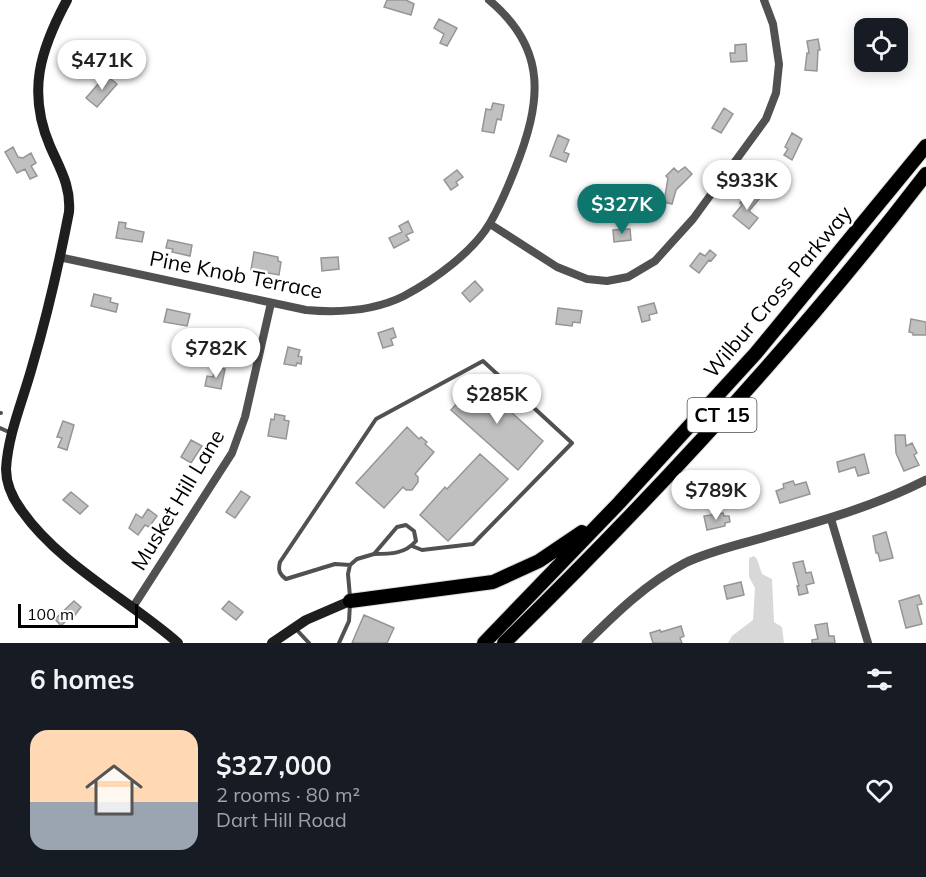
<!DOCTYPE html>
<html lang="en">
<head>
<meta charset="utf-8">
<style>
  :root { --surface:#171b24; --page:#20242c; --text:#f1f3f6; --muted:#9ea1a6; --accent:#0f766e }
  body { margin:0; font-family:Mulish,sans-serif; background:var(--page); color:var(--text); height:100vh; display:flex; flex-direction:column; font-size:22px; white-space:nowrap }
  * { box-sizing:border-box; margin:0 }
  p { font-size:20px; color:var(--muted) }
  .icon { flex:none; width:33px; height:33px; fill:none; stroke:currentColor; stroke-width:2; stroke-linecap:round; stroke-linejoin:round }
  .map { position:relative; height:643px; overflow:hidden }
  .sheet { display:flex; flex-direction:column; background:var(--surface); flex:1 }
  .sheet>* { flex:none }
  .fabs { position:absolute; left:854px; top:18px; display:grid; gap:12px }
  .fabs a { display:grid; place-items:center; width:54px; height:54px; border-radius:12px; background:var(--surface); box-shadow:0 3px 15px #0003; font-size:30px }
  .scale { position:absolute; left:18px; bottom:15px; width:120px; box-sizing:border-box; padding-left:6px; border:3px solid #000; border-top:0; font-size:16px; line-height:21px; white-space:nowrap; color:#000; -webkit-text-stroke:4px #fff; paint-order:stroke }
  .price { position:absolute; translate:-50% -51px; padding:0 14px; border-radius:21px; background:#fff; color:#222; font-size:20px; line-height:39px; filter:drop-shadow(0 2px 3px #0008) }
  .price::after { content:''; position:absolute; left:50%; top:36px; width:18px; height:14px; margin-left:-9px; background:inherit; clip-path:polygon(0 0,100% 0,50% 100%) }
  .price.on { background:var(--accent); color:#fff }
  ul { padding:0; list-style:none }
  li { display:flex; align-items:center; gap:18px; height:150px; padding:0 30px }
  li span { display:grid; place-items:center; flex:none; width:168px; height:120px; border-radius:18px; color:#555 }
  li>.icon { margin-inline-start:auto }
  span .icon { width:72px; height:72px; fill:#fffc; stroke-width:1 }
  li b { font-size:26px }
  h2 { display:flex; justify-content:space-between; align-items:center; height:72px; padding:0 30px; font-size:26px }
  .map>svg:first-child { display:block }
  .green { fill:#d8d8d8 }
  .building { fill:#c0c0c0; stroke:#959595; stroke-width:1.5 }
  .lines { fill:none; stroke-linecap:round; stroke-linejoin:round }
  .motorway-casing { stroke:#dbdbdb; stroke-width:16 }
  .service { stroke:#515151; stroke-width:4 }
  .minor { stroke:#515151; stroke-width:8 }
  .tertiary { stroke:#515151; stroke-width:9 }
  .secondary { stroke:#1e1e1e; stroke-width:10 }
  .motorway { stroke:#000; stroke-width:14 }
  .labels { text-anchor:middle; stroke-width:5; stroke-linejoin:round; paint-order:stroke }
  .shield { fill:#fff; stroke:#4c4c4c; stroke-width:1.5 }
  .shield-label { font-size:20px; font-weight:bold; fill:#000 }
  .street-label { font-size:21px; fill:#000; stroke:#fff }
</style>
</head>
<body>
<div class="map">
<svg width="926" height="643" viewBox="0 0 926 643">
  <rect width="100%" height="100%" fill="#fff"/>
  <path class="green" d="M 754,556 L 757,559 L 762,574 L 772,579 L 774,622 L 782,627 L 784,643 L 728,643 L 732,636 L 753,620 L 755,588 L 749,577 L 749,558 Z"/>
  <path class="building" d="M 387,0 L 406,0 L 414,4 L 411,15 L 384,7 Z
    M 439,19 L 457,28 L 447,46 L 440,43 L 444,34 L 434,28 Z
    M 818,39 L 820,50 L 818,50 L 817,71 L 805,70 L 807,53 L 809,53 L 807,41 Z
    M 746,44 L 747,61 L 731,62 L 730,53 L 735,53 L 735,45 Z
    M 106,75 L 117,84 L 97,107 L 86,98 Z
    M 493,103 L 504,105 L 501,120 L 497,119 L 494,133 L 482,131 L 486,109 L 491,110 Z
    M 724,108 L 733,114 L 721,133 L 712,128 Z
    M 792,133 L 802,139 L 792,160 L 784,155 L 788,149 L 785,147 Z
    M 558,135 L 569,140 L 564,152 L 569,154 L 566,162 L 550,156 Z
    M 13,147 L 18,157 L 23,158 L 31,153 L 36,163 L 31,166 L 37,176 L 30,179 L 25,169 L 17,173 L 5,152 Z
    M 685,167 L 692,174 L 676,190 L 672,204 L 664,202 L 668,178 L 666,176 L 674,168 L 678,172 Z
    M 457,170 L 463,177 L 456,182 L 458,185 L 451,190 L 444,180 Z
    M 749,191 L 759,199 L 749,211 L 758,218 L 749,229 L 733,216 L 742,205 L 740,203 Z
    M 408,221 L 413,232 L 406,235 L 409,240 L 394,248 L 389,238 L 402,232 L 399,226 Z
    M 119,222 L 126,223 L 125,228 L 144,232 L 142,242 L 116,238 Z
    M 630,229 L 631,240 L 614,242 L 613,230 Z
    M 168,240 L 192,245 L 190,256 L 172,252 L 173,249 L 166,248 Z
    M 710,250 L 716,255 L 711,261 L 709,260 L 699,273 L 690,266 L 700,253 L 705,256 Z
    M 254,252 L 278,257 L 278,261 L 281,262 L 279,275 L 251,270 Z
    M 338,257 L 339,269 L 322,271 L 321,258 Z
    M 475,281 L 483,290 L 470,302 L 462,293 Z
    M 94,294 L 111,298 L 110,302 L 118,304 L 116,312 L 91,306 Z
    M 654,303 L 657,313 L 649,315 L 650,320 L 642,322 L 638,307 Z
    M 558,308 L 582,311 L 580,323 L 573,322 L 572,326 L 556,324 Z
    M 167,309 L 190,314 L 187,326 L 164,322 Z
    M 911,319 L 926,322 L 926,335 L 913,335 L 913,333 L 909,332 Z
    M 393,328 L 396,337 L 391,339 L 393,345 L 383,348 L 378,333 Z
    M 288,347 L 300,350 L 298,356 L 302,357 L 301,364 L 297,363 L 296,366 L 284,364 Z
    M 215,367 L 225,369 L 221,389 L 205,386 L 207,376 L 213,377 Z
    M 477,381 L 543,441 L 518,470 L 451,410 Z
    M 275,414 L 285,416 L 284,420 L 289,421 L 286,439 L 268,436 L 271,419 L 274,420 Z
    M 63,421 L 74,425 L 67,450 L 58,447 L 62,438 L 57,437 Z
    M 407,427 L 419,439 L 421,437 L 427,442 L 425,444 L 434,452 L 415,474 L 418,477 L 418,482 L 412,490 L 406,490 L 403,487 L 384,508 L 356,483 Z
    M 895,435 L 905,435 L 906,446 L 912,443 L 917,453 L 914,455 L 919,465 L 904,471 L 896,453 Z
    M 191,440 L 202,446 L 191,463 L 181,457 Z
    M 480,454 L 508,479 L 448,541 L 420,515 L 445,487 L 447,489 Z
    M 864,454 L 869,473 L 858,476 L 855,467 L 839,472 L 837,462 Z
    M 793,481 L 795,485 L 806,482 L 810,494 L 780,503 L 776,491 L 784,488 L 783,484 Z
    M 241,491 L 250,497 L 235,518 L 226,512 Z
    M 71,492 L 88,506 L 80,514 L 63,500 Z
    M 148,509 L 157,516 L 149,527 L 145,525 L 138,535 L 129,528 L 136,514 L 142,518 Z
    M 723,513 L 724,516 L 729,516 L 730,522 L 725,523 L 725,526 L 707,530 L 704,516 Z
    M 886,532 L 893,558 L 880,561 L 878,553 L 876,553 L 873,536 Z
    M 803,561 L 806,573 L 811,572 L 814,583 L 806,585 L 808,593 L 799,595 L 797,586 L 799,586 L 793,563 Z
    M 741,582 L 744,595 L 727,599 L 724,586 Z
    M 919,595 L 922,604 L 917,605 L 922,624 L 906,628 L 899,601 Z
    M 74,601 L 81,607 L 71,620 L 69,618 L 61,626 L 55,619 Z
    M 229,601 L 243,612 L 236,620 L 222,609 Z
    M 364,615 L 394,628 L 387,643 L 352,643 Z
    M 827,623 L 829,636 L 834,636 L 835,643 L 812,643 L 812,640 L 818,639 L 815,625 Z
    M 681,626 L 684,636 L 680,638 L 682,643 L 653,643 L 650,633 L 660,630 L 661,632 Z"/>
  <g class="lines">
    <g class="motorway-casing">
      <path id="motorway" d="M 350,601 L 493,582 L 539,561 L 582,532
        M 484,643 L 619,503 L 756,353 L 926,146
        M 504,643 C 653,497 799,340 926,174"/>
    </g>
    <path class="service" d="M 0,413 L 1,413
      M 0,428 L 9,432
      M 350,565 L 335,564 L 286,579 C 279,574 278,570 280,562 L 376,419 L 483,361 L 572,443 L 473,544 L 422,550 L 412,546
      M 350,597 L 348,574 L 350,565 L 357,559 L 374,554 L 397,527 L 406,525 L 414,531 L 416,541 C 405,554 390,554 374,554
      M 295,628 L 309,643
      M 339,643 L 349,621 L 350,604"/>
    <path class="minor" d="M 490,224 L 557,267 L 587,279 L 607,281 L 628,277 L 655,261 L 693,219 L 766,119 L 776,93 L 779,64 L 773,24 L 764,0
      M 59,257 L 306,310 C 339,313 374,311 404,296 C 434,280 473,252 490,223 C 500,206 508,187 515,169 C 541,103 549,50 489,0
      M 831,519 L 868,643
      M 133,607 L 232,453 L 245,417 L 271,303"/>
    <path class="tertiary" d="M 586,643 C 616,613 647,583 685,563 C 712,550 743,544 772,535 C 825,520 877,505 926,480"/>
    <path class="secondary" d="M 67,0 C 40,50 27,92 50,146 C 60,169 71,186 69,212 C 59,264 47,316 32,367 C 23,400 8,434 6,469 C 6,484 13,499 22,511 C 59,564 129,600 178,643
      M 272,643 L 306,620 L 350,601"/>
    <use href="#motorway" class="motorway"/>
  </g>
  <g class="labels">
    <rect class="shield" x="687.5" y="398" width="69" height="34" rx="4.5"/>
    <g class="shield-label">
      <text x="722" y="422">CT 15</text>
    </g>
    <g class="street-label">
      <text transform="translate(236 275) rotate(11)" y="7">Pine Knob Terrace</text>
      <text transform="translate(778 292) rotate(-50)" y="7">Wilbur Cross Parkway</text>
      <text transform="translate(178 500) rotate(-59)" y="7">Musket Hill Lane</text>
    </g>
  </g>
</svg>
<div class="fabs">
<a><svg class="icon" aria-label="locate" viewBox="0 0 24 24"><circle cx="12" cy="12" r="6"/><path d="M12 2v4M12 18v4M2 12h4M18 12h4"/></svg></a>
</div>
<div class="scale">100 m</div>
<b class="price" style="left:102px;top:91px">$471K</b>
<b class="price" style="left:747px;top:211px">$933K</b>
<b class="price on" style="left:622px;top:235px">$327K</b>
<b class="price" style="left:216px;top:379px">$782K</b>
<b class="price" style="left:497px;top:425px">$285K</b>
<b class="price" style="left:716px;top:521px">$789K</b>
</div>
<section class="sheet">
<h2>6 homes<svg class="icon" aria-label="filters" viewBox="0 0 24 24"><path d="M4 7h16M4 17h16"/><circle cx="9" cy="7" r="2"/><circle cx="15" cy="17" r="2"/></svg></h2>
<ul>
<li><span style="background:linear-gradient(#ffd9b3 60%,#9aa5b1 0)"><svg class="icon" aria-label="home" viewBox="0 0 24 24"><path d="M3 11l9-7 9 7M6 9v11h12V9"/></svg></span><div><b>$327,000</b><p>2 rooms · 80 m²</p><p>Dart Hill Road</p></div><svg class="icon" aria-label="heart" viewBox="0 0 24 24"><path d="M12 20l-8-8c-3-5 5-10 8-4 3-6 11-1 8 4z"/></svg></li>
</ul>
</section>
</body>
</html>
